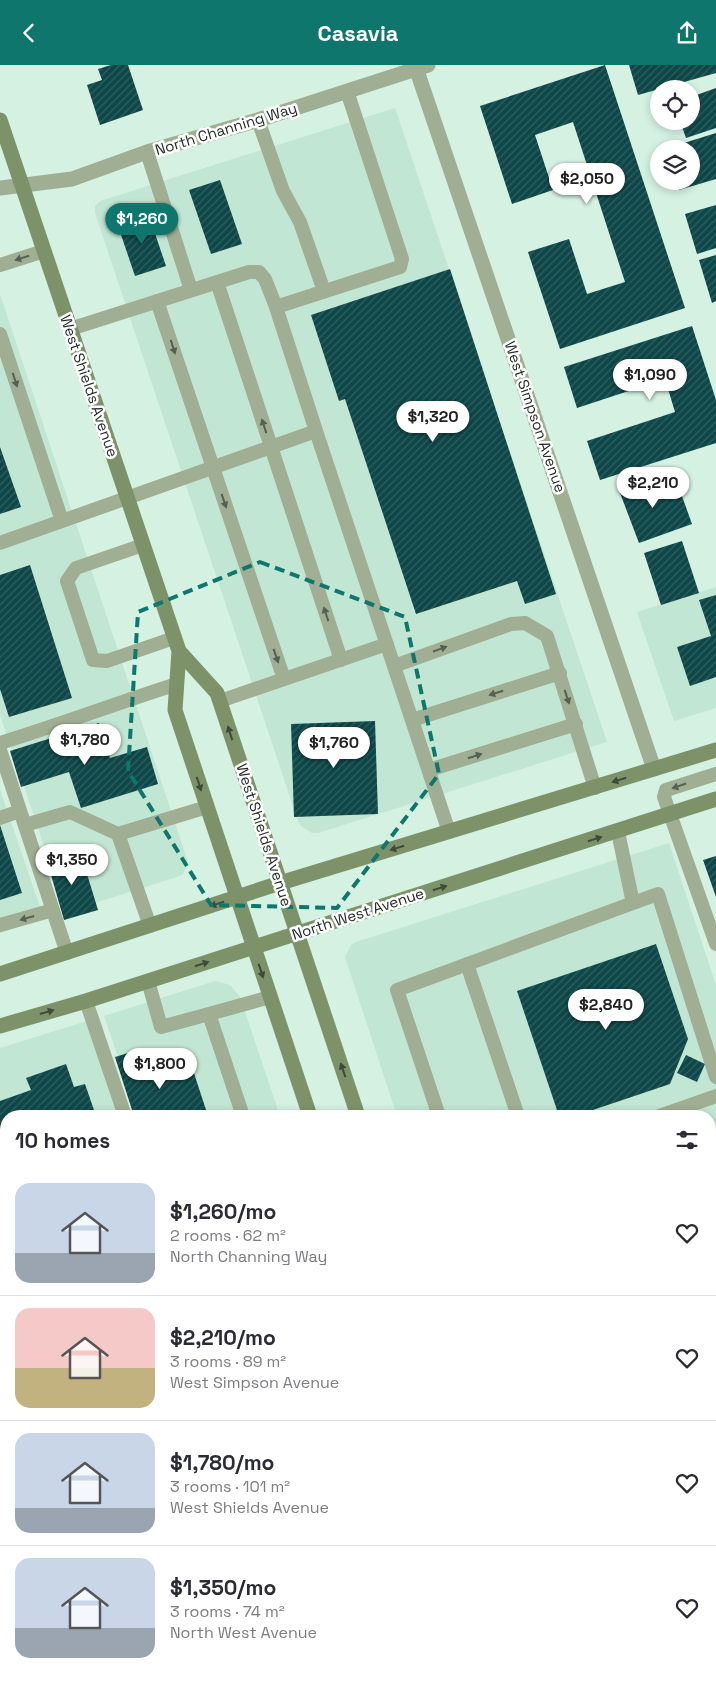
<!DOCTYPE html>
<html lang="en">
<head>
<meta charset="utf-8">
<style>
  :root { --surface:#fff; --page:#f2f2f3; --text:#2b2b33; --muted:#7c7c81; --line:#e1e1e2; --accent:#0f766e }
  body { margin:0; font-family:"Space Grotesk",sans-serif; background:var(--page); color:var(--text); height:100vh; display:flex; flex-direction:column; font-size:19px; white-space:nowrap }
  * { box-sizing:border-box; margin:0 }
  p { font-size:16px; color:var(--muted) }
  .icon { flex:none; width:28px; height:28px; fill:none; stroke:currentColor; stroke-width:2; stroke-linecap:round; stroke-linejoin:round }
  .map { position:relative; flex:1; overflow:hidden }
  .side { position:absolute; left:0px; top:1045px; width:716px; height:571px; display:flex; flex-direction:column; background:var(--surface); border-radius:20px 20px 0 0; box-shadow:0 2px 8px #0003 }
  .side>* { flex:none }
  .buttons { position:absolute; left:650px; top:15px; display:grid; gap:10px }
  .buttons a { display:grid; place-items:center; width:50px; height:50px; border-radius:50%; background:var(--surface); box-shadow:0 2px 8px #0003; font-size:25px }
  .price { position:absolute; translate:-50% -42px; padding:0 11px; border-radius:18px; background:#fff; color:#222; font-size:16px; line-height:32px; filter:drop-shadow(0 1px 2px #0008) }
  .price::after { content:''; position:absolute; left:50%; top:30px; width:15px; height:11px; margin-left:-8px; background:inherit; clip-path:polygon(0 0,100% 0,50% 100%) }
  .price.current { background:var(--accent); color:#fff }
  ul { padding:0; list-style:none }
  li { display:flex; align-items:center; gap:15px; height:125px; padding:0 15px }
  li+li { border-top:1px solid var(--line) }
  li span { display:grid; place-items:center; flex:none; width:140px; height:100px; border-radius:15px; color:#555 }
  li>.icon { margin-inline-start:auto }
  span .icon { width:60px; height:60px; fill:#fffc; stroke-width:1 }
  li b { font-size:21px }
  h2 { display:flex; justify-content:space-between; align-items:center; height:60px; padding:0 15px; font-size:21px }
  header { display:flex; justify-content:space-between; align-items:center; height:65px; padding:0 15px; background:var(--accent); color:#fff; font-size:22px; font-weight:800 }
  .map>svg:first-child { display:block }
  .built { fill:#c1e6d3 }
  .building { fill:url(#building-hatch) }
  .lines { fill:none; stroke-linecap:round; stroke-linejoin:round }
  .lane { stroke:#a0ae93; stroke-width:14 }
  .street { stroke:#a0ae93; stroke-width:15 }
  .secondary { stroke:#7d9269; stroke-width:15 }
  .oneway { fill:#546052 }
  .oneway2 { fill:#3d4b3b }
  .marked { fill:none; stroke:#0f766e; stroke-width:4; stroke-dasharray:10 6; stroke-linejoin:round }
  .labels { text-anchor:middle; stroke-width:5; stroke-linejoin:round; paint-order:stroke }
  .street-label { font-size:15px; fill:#222c27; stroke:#fff }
</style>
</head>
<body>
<header><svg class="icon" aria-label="back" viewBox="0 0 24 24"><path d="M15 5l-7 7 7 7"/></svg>Casavia<svg class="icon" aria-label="share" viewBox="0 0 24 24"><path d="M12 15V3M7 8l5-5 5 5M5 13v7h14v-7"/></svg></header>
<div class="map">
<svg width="716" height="1616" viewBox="0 0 716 1616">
  <defs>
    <pattern id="building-hatch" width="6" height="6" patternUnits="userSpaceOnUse" patternTransform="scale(1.25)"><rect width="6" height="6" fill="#0e4748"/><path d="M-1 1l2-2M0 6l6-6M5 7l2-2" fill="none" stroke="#315f60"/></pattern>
  </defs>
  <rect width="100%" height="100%" fill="#d4f1e2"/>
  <path class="built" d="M 395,43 L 607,677 L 318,768 L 312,768 L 301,761 L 298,756 L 95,148 L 95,141 L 100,136 Z
    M 0,229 L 188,797 L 183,809 L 177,812 L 66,847 L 0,650 Z
    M 716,522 L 716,643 L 674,656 L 637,547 Z
    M 0,724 L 44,854 L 0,868 Z
    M 669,778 L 716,920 L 716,1517 L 710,1518 L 710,1051 L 397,1051 L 345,892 L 351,880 L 356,877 Z
    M 215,916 L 230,920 L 240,932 L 280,1051 L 138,1051 L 104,951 Z
    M 87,956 L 118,1051 L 6,1051 L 6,1117 L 0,1119 L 0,983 Z"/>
  <path class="building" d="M 111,0 L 128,0 L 143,45 L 100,60 L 87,20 L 102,15 L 98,4 Z
    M 605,0 L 685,243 L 560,284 L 528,187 L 569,174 L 587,229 L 625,217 L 573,57 L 535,70 L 553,125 L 512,139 L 480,41 Z
    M 629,0 L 716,0 L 716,8 L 638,30 Z
    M 716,23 L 716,63 L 686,73 L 680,56 L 691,56 L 691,32 Z
    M 716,68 L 716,114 L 679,125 L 676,116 L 691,116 L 691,84 L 668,83 Z
    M 220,115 L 242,179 L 211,189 L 189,125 Z
    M 716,140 L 716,183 L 697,189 L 685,149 Z
    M 148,148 L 166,201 L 135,211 L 117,158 Z
    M 716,190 L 716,236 L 712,238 L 699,195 Z
    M 450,204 L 556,529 L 525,539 L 517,516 L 416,549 L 345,334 L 339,336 L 311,250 Z
    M 692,261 L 716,335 L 716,378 L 600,415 L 587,376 L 675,347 L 665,314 L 577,343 L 564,302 Z
    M 0,382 L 21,442 L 0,449 Z
    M 646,410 L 653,430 L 678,420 L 692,459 L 639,478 L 617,420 Z
    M 682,476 L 699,528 L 661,540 L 644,488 Z
    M 30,500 L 72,633 L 9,652 L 0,624 L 0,510 Z
    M 716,530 L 716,612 L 690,621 L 677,582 L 711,571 L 699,535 Z
    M 375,656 L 378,749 L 294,752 L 291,659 Z
    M 99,658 L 110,693 L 147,682 L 158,719 L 81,743 L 69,707 L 21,722 L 10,686 Z
    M 0,760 L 22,828 L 0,835 Z
    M 80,786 L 98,845 L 64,855 L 47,796 Z
    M 716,791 L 716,832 L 703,795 Z
    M 656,879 L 688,974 L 670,1019 L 575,1051 L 559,1051 L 517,926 Z
    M 138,985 L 147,1013 L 191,999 L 208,1051 L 134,1051 L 115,992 Z
    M 686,990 L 705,999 L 697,1017 L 677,1008 Z
    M 66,999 L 74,1022 L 85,1019 L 96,1051 L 6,1051 L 6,1091 L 4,1092 L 0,1081 L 0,1036 L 31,1025 L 26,1013 Z
    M 716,1065 L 716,1252 L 710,1254 L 710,1067 Z
    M 714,1384 L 716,1391 L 716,1433 L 710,1435 L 710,1385 Z
    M 0,1454 L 6,1471 L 0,1473 Z
    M 6,1506 L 6,1543 L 0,1545 L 0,1508 Z
    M 716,1530 L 716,1611 L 702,1616 L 688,1616 L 686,1610 L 710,1610 L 710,1532 Z
    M 6,1579 L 6,1610 L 18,1610 L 0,1616 L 0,1581 Z
    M 177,1610 L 197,1610 L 179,1616 Z
    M 593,1610 L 678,1610 L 661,1616 L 595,1616 Z"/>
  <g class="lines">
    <path class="lane" d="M 258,55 L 283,126 L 300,157 L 324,226
      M 147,87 L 191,225
      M 0,200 L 44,186
      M 217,217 L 341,595
      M 157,236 L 284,614
      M 70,264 L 249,207 L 259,207 L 265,214 L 276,242
      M 0,269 L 62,456
      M 316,366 L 276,242 L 400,202 L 402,194 L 347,26
      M 0,478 L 316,366 L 449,767
      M 143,480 L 76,503 L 67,516 L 93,595 L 107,596 L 174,573
      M 394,601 L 511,559 L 525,558 L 547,571 L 595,723
      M 220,636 L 387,579
      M 412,655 L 560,608
      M 0,678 C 59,660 117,638 177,619
      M 0,685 L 67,888
      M 429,705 L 576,659
      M 716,709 L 666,725 L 664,732 L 716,879
      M 0,753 L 20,746
      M 25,760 L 70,747 L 118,769
      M 633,838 L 658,829 L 716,1012
      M 0,860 L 53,845
      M 150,861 L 118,769 L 207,742
      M 467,899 L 518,1051
      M 148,916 L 161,962 L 209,949
      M 86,936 L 125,1051
      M 243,1051 L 209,949 L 270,932
      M 439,1051 L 397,925 L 633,838 L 618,767
      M 659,1051 L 716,1031
      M 313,1610 L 316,1616"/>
    <path class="street" d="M 415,0 L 654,704
      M 0,123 L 72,114 L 147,87 L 258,55 L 428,0
      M 0,1251 L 6,1269
      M 124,1610 L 126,1616
      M 358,1616 L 378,1610"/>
    <path class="secondary" d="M 0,55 L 179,586 L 217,628 L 358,1051
      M 179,586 L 175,645 L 310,1051
      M 0,909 L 280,818 L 716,685
      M 0,961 L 86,936 L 716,734
      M 522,1610 L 524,1616"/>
  </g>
  <defs><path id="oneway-solid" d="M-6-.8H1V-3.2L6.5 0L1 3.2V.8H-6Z" transform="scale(1.25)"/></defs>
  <g class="oneway">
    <use href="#oneway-solid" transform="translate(22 193) rotate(162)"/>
    <use href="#oneway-solid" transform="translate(173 282) rotate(72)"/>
    <use href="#oneway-solid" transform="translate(15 315) rotate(72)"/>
    <use href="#oneway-solid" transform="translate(264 361) rotate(-108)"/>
    <use href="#oneway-solid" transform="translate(224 436) rotate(71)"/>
    <use href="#oneway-solid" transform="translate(326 549) rotate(-108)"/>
    <use href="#oneway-solid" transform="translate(440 584) rotate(-20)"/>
    <use href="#oneway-solid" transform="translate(276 591) rotate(71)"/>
    <use href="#oneway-solid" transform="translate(496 628) rotate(162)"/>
    <use href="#oneway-solid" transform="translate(567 632) rotate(72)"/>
    <use href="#oneway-solid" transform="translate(475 691) rotate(-17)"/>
    <use href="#oneway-solid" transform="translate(679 721) rotate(161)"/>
    <use href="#oneway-solid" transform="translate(27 853) rotate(164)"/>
  </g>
  <g class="oneway2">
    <use href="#oneway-solid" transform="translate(230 668) rotate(-108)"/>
    <use href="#oneway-solid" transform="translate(619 715) rotate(163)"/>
    <use href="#oneway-solid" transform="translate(199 719) rotate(72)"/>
    <use href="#oneway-solid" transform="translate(595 774) rotate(-18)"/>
    <use href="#oneway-solid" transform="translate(397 783) rotate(163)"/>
    <use href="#oneway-solid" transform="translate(440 823) rotate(-18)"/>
    <use href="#oneway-solid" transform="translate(217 839) rotate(162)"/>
    <use href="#oneway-solid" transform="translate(202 899) rotate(-18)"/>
    <use href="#oneway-solid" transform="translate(261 906) rotate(71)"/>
    <use href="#oneway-solid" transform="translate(47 947) rotate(-16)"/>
    <use href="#oneway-solid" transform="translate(343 1005) rotate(-109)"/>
  </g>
  <path class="marked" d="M 260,497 L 405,552 L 439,709 L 337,843 L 211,840 L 128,706 L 138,547 Z"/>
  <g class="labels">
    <g class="street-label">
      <text transform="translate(226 64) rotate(-17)" y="5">North Channing Way</text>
      <text transform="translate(89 321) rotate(71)" y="5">West Shields Avenue</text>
      <text transform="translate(535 352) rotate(71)" y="5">West Simpson Avenue</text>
      <text transform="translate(264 770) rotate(72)" y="5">West Shields Avenue</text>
      <text transform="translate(358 849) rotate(-18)" y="5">North West Avenue</text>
    </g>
  </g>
</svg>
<div class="buttons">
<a><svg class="icon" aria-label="locate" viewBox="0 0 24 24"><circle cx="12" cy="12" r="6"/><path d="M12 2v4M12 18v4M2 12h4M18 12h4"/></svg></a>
<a><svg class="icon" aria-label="layers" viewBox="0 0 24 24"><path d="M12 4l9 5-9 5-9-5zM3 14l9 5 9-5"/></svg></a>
</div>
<b class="price" style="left:587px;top:140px">$2,050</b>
<b class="price current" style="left:142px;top:180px">$1,260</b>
<b class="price" style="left:650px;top:336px">$1,090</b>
<b class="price" style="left:433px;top:378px">$1,320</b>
<b class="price" style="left:653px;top:444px">$2,210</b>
<b class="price" style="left:85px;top:701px">$1,780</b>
<b class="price" style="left:334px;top:704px">$1,760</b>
<b class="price" style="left:72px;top:821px">$1,350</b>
<b class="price" style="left:606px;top:966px">$2,840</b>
<b class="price" style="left:160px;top:1025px">$1,800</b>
<section class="side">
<h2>10 homes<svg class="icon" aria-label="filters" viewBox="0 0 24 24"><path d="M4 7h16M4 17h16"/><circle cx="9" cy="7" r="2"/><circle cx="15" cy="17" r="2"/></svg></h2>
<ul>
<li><span style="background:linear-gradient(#c9d6e8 70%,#9aa5b1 0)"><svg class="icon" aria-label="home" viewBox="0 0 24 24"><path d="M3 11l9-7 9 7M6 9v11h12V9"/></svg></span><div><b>$1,260/mo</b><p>2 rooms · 62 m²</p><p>North Channing Way</p></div><svg class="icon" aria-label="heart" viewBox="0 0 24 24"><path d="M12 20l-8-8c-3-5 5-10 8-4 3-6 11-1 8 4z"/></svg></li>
<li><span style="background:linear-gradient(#f6c9c9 60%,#c2b280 0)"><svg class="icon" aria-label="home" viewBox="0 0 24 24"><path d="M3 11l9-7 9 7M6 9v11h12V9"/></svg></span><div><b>$2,210/mo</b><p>3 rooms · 89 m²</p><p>West Simpson Avenue</p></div><svg class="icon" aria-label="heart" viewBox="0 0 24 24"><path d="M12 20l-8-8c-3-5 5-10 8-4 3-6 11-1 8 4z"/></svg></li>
<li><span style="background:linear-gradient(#c9d6e8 75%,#9aa5b1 0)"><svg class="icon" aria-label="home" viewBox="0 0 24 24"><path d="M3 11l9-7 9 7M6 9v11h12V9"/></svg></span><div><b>$1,780/mo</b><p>3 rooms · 101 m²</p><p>West Shields Avenue</p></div><svg class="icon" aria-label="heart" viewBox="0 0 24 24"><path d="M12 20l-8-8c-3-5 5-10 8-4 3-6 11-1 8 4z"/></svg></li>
<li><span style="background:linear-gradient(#c9d6e8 70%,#9aa5b1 0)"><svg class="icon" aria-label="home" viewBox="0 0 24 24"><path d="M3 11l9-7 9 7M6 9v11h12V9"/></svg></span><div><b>$1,350/mo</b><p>3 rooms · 74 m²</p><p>North West Avenue</p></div><svg class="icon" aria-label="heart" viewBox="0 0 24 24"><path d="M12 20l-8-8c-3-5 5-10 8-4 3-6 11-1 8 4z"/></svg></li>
</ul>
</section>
</div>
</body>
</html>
